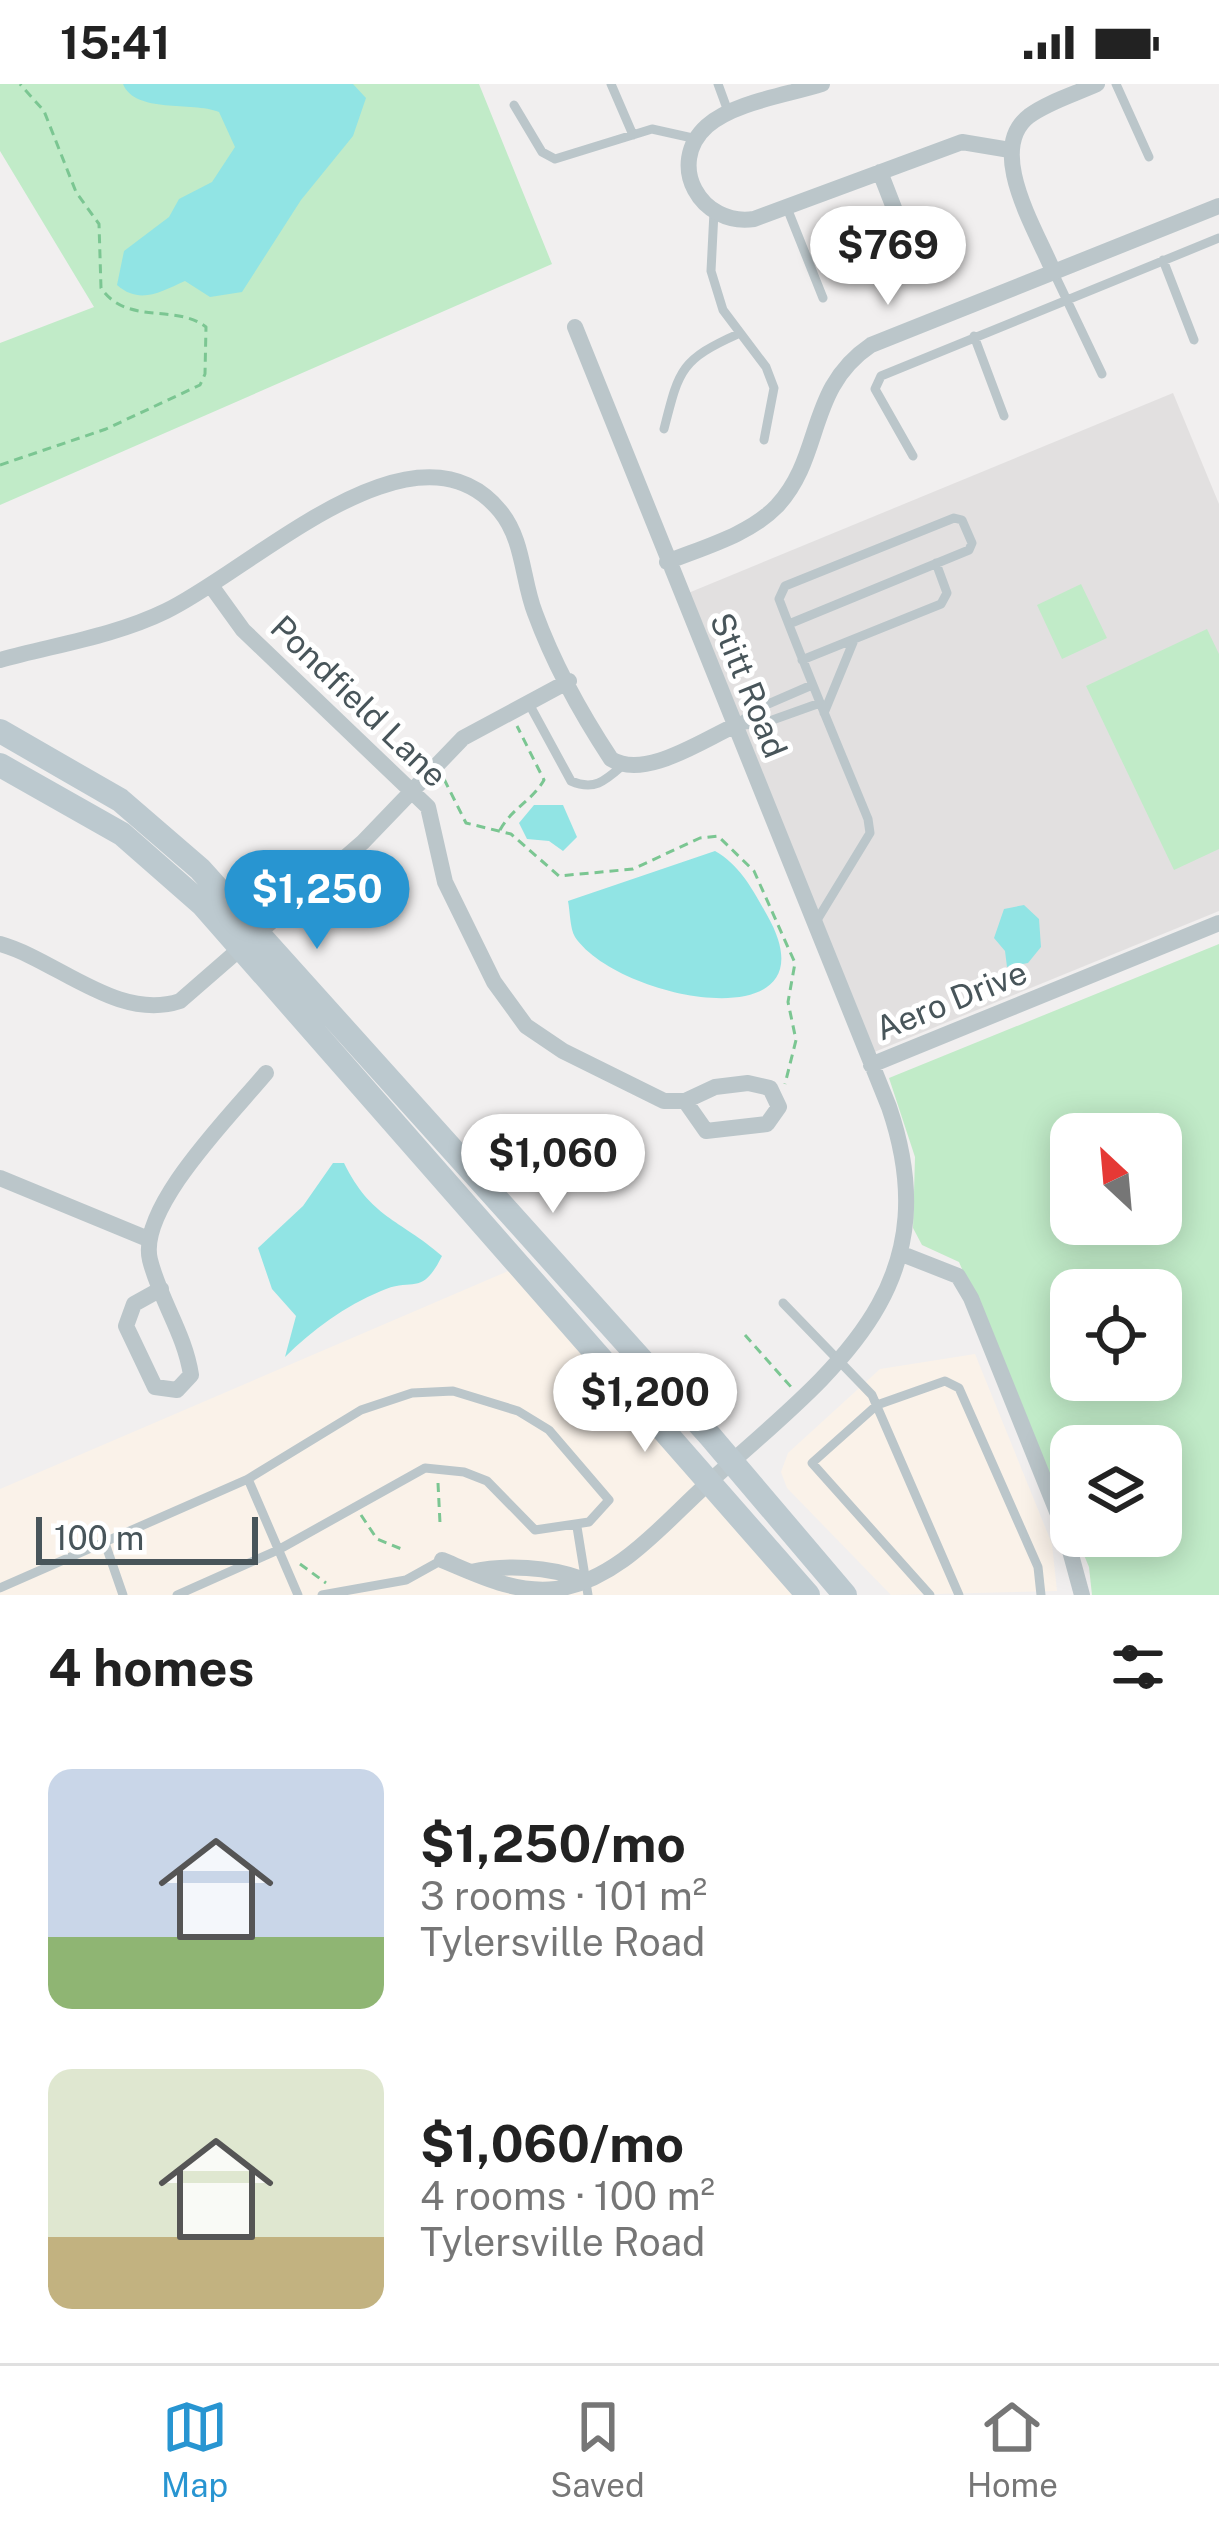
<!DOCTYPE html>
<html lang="en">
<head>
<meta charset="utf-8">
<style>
  :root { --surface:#fff; --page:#f6f6f6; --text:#222; --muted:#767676; --line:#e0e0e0; --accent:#2895d1 }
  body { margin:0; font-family:"Public Sans",sans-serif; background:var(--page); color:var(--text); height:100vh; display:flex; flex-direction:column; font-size:45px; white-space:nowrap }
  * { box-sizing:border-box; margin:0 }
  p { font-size:39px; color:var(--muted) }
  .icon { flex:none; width:66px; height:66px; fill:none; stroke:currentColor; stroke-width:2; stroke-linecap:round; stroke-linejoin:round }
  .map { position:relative; height:1511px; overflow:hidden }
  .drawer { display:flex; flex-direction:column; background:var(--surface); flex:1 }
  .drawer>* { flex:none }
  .needle { width:78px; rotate:334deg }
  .controls { position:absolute; left:1050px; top:1029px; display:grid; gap:24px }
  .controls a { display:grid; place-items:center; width:132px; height:132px; border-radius:24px; background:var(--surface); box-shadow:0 6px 30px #0003; font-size:60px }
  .scale { position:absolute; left:36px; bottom:30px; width:222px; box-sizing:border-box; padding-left:12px; border:6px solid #48555a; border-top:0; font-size:33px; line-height:42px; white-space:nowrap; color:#48555a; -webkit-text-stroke:9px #fff; paint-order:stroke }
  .price { position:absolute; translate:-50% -102px; padding:0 27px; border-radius:42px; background:#fff; color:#222; font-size:39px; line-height:78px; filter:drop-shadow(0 3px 6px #0008) }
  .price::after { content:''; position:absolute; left:50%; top:72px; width:36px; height:27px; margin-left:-18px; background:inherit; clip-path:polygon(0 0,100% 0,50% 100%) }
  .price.on { background:var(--accent); color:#fff }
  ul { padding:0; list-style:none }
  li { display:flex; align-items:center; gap:36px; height:300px; padding:0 48px }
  li span { display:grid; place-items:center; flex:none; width:336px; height:240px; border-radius:24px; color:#555 }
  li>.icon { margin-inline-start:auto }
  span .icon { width:144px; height:144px; fill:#fffc; stroke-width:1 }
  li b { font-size:51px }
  h2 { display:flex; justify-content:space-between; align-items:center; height:144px; padding:0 48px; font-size:51px }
  .status { display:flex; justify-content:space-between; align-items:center; height:84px; padding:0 60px; background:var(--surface); direction:ltr }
  .status svg { height:33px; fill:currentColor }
  .dock { display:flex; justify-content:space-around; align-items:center; height:168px; border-top:3px solid var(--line); background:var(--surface); font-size:33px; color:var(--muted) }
  .dock a { display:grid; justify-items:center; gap:6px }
  .dock .on { color:var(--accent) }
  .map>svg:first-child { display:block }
  .commercial { fill:#faf2e9 }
  .education { fill:#e2e0e0 }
  .green { fill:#c1ebc8; fill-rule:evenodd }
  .water { fill:#91e4e4 }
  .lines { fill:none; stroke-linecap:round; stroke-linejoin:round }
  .path { stroke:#7bc692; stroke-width:3; stroke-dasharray:9 6; stroke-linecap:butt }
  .lane { stroke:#bbc6ca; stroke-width:9 }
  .street { stroke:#bbc6ca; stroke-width:16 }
  .secondary { stroke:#bcc9cf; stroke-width:24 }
  .labels { text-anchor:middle; stroke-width:10; stroke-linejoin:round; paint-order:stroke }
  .street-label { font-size:33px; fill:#48555a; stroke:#fff }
</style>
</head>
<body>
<div class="status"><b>15:41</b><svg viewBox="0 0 49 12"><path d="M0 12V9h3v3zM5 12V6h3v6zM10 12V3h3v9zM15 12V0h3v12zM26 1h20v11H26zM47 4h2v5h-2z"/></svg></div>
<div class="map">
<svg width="1219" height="1511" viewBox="0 0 1219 1511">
  <rect width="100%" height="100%" fill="#f1efef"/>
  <path class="commercial" d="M 520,1182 L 808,1511 L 0,1511 L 0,1405 Z
    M 975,1270 L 1052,1460 L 1057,1507 L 891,1511 L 787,1404 L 781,1388 L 788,1369 L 880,1285 Z"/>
  <path class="education" d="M 1173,309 L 1219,420 L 1219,827 L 867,971 L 681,512 Z"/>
  <path class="green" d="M 0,0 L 479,0 L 552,180 L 0,421 L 0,259 L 94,223 L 0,67 Z
    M 1081,500 L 1107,554 L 1062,575 L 1037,521 Z
    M 1207,545 L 1219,570 L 1219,765 L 1174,786 L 1086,602 Z
    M 1219,860 L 1219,1511 L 1092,1511 L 1089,1483 L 1076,1452 L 1161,1452 L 1161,1362 L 1071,1362 L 1071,1440 L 959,1178 L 922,1161 L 913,1144 L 915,1073 L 889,994 ZM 1071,1050 L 1161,1050 L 1161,1140 L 1071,1140 ZM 1071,1206 L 1161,1206 L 1161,1296 L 1071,1296 Z"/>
  <path class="water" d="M 123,0 L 353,0 L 366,14 L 353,52 L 301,116 L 242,208 L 210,213 L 185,197 C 160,208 140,221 117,201 L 124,167 L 169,133 L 179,115 L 212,98 L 235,63 L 219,28 C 192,17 135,30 123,0 Z
    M 534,721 L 563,721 L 577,753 L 563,767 L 549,757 L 527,755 L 519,739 Z
    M 715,767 C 740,781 753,806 767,831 C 839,958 619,918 575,853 C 570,845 570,827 568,817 Z
    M 1024,821 L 1039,835 L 1041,863 L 1028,879 L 1007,883 L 1005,867 L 994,854 L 1004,825 Z
    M 333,1079 L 344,1079 C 371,1134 398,1134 442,1172 C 421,1214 414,1192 381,1207 C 345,1222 312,1246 285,1273 L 296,1232 L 272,1205 L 258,1164 L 303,1122 Z"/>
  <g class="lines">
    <path class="path" d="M 0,381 L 106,345 L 200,301 L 205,290 L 206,243 C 175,219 127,242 101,204 L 99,140 L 76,108 L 44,27 L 20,0
      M 444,695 L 466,739 L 511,750 L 559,792 L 633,785 L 700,754 L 718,752 L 754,787 L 795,879 L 788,918 L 796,956 L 785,1000
      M 500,746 C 512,724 532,717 544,696 L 517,642
      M 745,1251 L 792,1304
      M 438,1399 L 440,1439
      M 361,1431 L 377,1455 L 404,1466
      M 300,1480 L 326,1499"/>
    <path class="lane" d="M 611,0 L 633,51
      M 718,0 L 729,30
      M 1116,0 L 1149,73
      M 514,21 L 542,68 L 555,75 L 652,45 L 697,55
      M 787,124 L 823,214
      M 714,128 L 711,187 L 723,226 L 766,283 L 774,304 L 764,356
      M 1163,176 L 1194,256
      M 1053,187 L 1102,290
      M 974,252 L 1004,332
      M 664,345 C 679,286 680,276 738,250
      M 913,372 L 875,305 L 881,292 L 1219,154
      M 789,540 L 969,466 L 972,459 L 962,436 L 954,434 L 785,502 L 779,515 C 807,589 838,662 868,735 L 870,749 L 814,841
      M 802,576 L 941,520 L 947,509 L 936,479
      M 528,618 L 571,697 C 594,707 605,697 622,682
      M 824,629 L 854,556
      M 737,640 L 761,623 L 812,601
      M 734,642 L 764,639 L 820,619
      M 783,1219 L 872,1311 L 959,1511
      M 248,1395 L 298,1511
      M 577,1443 L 588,1511
      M 105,1459 L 123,1511
      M 0,1504 L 248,1395 L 361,1326 L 412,1309 L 453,1307 L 518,1327 L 549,1346 L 609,1416 L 589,1438 L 535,1446 L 487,1397 L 464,1388 L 425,1384 L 278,1466 L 177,1511
      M 322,1511 L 406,1496 L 442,1476
      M 930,1511 L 812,1379 L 877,1321 L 945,1297 L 959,1304 L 1038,1483 L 1041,1511"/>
    <path class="street" d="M 822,0 C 788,11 734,18 707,42 C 665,80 701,143 754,135 L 962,58 L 1010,66
      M 880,88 L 915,178
      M 1053,187 C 1037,147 985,66 1029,32 C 1048,18 1075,10 1097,0
      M 667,478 C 704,463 749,451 777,422 C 824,371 806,305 871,261 L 1219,122
      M 212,503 L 243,546 L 428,723 L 445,798 L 494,898 L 526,942 L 563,967 L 664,1017 L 685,1017 L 715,1003 L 748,999 L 770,1004 L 779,1023 L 767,1040 L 706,1047 L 685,1017
      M 0,576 C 54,561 115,552 166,527 C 252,486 415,324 500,427 C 524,456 522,496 535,529 C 553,578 582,631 611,675 C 644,696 701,657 734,642
      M 0,860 C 57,876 118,938 180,917 L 363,758 L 463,654 L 569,597
      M 871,981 L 1219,839
      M 0,1094 L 148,1155
      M 902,1170 L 958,1192 L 971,1214 L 1064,1445 L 1082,1511
      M 161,1205 L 134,1220 L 126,1242 L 155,1303 L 177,1306 L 191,1291 C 185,1250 160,1216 150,1176 C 137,1124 233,1029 266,989
      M 442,1476 C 478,1491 515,1510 556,1505 C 617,1497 662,1441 705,1402 C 826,1291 953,1210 889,1023 L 575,243
      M 471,1488 C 506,1480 549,1483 582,1495"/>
    <path class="secondary" d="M 0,647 L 120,716 L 200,785 L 710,1352 L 845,1511
      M 0,681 L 122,750 L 203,821 L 808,1511"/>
  </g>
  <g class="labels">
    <g class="street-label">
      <text transform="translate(749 601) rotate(68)" y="12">Stitt Road</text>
      <text transform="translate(359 617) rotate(44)" y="12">Pondfield Lane</text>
      <text transform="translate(951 916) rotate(-22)" y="12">Aero Drive</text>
    </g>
  </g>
</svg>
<div class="controls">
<a><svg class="needle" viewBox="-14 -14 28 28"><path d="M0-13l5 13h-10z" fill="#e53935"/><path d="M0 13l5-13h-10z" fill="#767676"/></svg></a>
<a><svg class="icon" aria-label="locate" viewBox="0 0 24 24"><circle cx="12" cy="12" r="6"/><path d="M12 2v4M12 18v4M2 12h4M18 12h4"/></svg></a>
<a><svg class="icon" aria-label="layers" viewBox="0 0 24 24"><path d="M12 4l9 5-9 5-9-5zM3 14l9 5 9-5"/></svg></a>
</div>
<div class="scale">100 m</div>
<b class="price" style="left:888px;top:224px">$769</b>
<b class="price on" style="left:317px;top:868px">$1,250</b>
<b class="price" style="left:553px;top:1132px">$1,060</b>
<b class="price" style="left:645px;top:1371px">$1,200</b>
</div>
<section class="drawer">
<h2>4 homes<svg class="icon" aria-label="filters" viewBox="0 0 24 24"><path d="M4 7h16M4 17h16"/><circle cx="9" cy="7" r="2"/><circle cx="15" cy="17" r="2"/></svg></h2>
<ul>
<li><span style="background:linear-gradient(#c9d6e8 70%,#8fb573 0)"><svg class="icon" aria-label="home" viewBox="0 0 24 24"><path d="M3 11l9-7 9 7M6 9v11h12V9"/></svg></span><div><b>$1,250/mo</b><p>3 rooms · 101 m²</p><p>Tylersville Road</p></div></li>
<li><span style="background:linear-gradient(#dfe7d0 70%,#c2b280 0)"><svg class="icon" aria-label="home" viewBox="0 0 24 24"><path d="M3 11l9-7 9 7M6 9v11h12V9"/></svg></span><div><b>$1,060/mo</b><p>4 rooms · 100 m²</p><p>Tylersville Road</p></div></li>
</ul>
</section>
<nav class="dock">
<a class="on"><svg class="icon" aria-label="map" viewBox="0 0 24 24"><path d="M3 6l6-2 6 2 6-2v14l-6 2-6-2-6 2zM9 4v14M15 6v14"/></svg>Map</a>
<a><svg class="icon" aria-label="saved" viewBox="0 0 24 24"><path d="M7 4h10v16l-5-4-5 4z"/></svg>Saved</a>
<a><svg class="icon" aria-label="home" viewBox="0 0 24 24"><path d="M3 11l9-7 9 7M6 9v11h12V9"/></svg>Home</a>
</nav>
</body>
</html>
